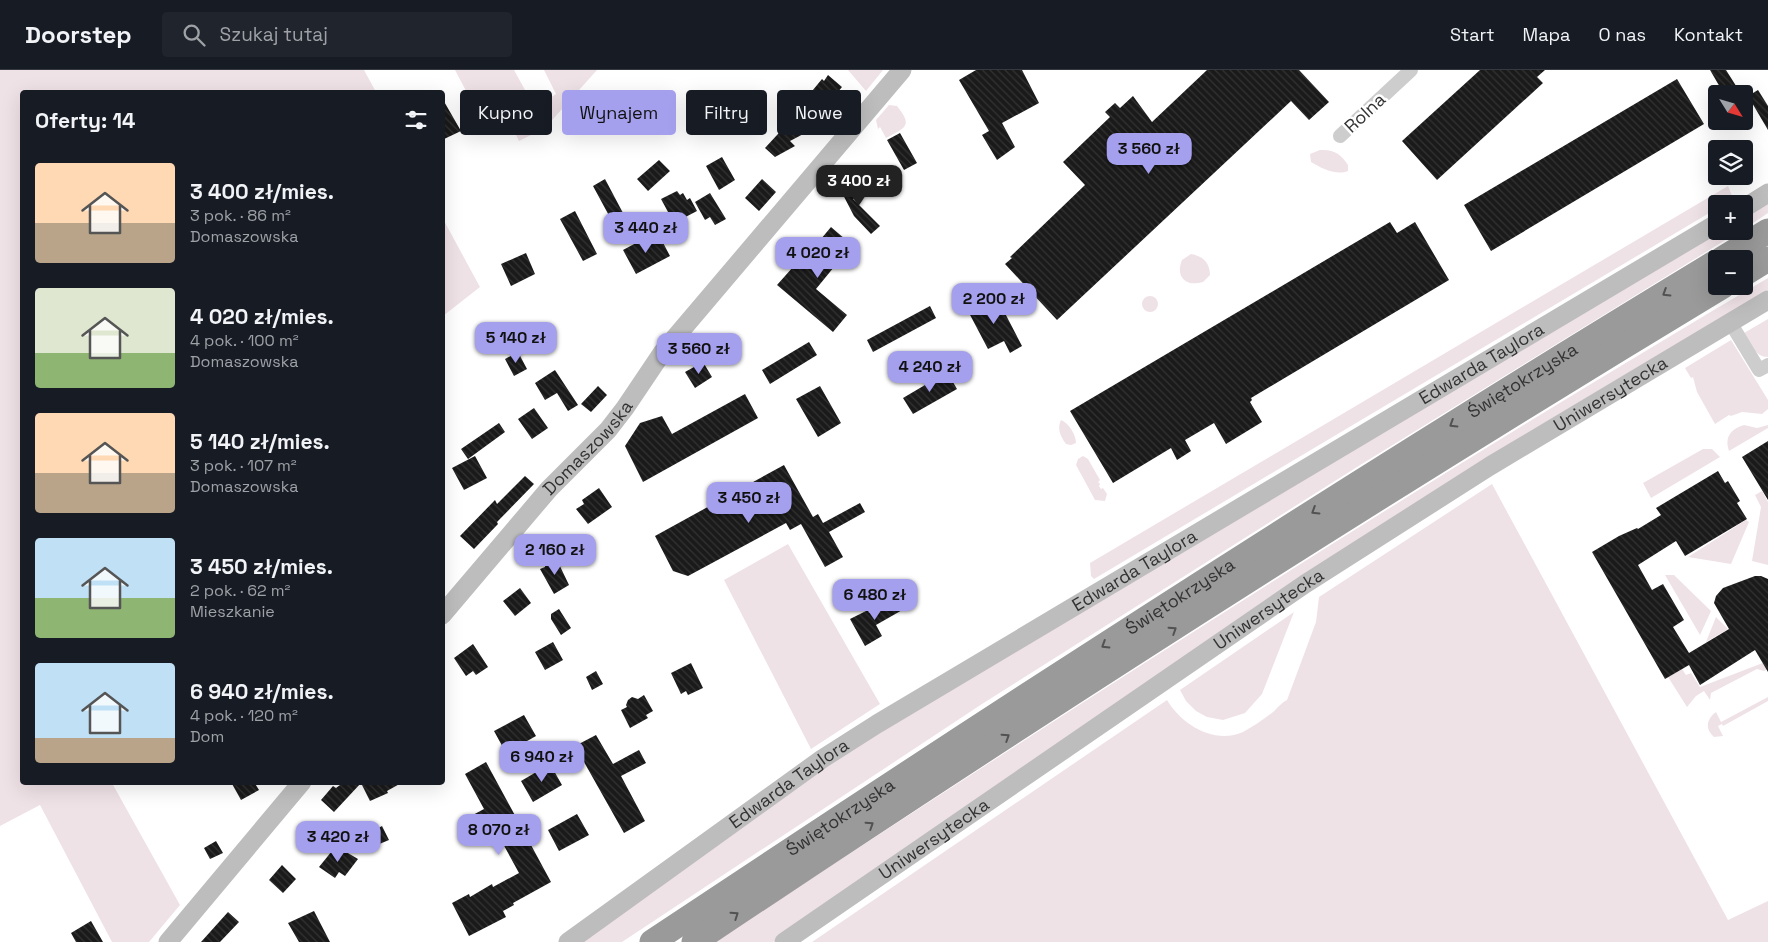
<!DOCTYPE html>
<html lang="pl">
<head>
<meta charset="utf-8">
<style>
  :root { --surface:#171b24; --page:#20242c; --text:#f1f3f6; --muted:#9ea1a6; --line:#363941; --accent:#a5a0ed }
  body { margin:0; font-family:"Space Grotesk",sans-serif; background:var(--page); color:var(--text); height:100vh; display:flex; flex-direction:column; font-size:19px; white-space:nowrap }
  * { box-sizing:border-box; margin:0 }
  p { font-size:16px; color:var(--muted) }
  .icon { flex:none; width:28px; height:28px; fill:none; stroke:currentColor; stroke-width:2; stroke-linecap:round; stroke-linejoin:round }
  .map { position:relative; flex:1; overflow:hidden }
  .side { position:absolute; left:20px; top:20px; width:425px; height:695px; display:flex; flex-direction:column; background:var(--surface); border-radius:5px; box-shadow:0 5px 20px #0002 }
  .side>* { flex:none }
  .hud { position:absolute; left:460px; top:20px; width:475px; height:45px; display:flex; gap:10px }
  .needle { width:32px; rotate:127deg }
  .fabs { position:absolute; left:1708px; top:15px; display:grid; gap:10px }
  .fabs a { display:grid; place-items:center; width:45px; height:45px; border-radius:5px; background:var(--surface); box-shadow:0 5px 20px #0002; font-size:25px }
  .price { position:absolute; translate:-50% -42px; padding:0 11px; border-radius:10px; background:var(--accent); color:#111; font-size:16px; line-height:32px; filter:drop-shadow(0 1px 2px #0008) }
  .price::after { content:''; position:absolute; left:50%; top:30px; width:15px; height:11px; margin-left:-8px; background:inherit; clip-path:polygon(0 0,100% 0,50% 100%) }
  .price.on { background:#222; color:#fff }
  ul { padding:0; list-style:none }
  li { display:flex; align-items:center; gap:15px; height:125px; padding:0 15px }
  li span { display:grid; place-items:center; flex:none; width:140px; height:100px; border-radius:5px; color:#555 }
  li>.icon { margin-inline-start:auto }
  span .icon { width:60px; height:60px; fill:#fffc; stroke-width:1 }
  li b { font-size:21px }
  h2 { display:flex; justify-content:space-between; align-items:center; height:60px; padding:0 15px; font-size:21px }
  .chip { padding:0 18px; border-radius:5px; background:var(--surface); box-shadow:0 5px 20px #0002; font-size:18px; line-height:45px }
  .chip.on { background:var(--accent); color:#111 }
  header { display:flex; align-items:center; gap:30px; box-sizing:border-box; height:70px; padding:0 25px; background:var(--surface); border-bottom:1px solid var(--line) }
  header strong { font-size:24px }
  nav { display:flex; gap:28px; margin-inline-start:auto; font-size:18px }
  .search { width:350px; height:45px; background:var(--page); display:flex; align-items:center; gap:12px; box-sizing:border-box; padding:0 18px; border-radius:5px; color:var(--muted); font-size:19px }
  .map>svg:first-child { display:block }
  .green { fill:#efe2e7 }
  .building { fill:url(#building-back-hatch) }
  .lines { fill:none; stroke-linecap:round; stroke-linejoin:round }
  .street { stroke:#cdcdcd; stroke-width:14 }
  .secondary { stroke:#bdbdbd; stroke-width:19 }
  .highway { stroke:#9a9a9a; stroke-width:25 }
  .oneway { stroke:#525252 }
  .labels { text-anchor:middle; stroke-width:5; stroke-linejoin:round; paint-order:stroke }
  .street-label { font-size:18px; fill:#333; stroke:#fff }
</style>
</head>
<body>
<header>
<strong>Doorstep</strong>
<div class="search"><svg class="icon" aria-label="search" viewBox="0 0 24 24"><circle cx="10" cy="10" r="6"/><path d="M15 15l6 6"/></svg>Szukaj tutaj</div>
<nav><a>Start</a><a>Mapa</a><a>O nas</a><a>Kontakt</a></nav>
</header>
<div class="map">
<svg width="1768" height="872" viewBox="0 0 1768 872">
  <defs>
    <pattern id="building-back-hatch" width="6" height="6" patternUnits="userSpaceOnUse" patternTransform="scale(1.25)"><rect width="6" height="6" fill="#1a1a1a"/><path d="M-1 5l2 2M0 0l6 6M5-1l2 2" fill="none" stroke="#333"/></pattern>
  </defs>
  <rect width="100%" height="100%" fill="#fff"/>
  <path class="green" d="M 0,0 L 364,0 L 376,22 L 22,22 L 22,712 L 112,713 L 180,835 L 149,872 L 112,872 L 40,735 L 0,756 Z
    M 455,0 L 514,0 L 535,38 L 556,24 L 544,0 L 597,0 L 545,58 L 519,71 L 508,49 L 487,61 Z
    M 848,0 L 883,0 L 866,21 Z
    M 889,35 L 897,36 C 913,56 906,57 886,68 L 880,57 L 878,59 L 876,50 Z
    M 1320,80 C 1334,79 1341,84 1348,95 L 1348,101 C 1336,106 1321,98 1311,92 L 1310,84 Z
    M 1728,116 L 1732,126 L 1731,130 L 1726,134 L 1716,134 L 1716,139 L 1094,509 L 1091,506 L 1090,493 Z
    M 1768,132 L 1768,143 L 1744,159 L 1744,146 Z
    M 442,147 L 480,217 L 443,246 L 442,246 Z
    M 1718,161 L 1740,161 L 1357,397 L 982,634 L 622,872 L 581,872 L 857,675 Z
    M 1191,184 C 1203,186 1210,193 1210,205 L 1203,212 C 1186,217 1175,207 1182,190 Z
    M 1768,208 L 1768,220 L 1691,266 L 980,729 L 773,872 L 714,872 C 1062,645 1410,419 1768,208 Z
    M1142 234a8 8 0 1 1 16 0a8 8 0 1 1-16 0Z
    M 1768,249 L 1768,287 C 1755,287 1750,273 1744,263 Z
    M 1731,270 L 1768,330 L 1768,339 L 1762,344 L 1742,342 L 1731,346 L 1729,345 L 1715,354 L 1697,322 L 1693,307 L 1691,308 L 1685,298 Z
    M 1061,350 C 1069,353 1076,365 1076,373 L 1071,375 L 1066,374 C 1060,366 1057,359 1061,350 Z
    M 1744,355 L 1757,358 L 1768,355 L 1768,358 L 1729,381 C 1724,367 1731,359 1744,355 Z
    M 1703,379 L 1712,379 L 1720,387 L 1651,428 L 1643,413 Z
    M 1083,386 L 1088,389 L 1100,410 L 1098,412 L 1100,414 L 1099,416 L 1101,419 L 1103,418 L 1107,424 L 1105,431 L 1095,430 L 1076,395 L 1078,389 Z
    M 1492,414 L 1728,850 L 1768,831 L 1768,872 L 812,872 L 1167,630 C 1181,654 1214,675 1243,662 C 1252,657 1261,651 1269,645 C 1276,641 1279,634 1287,630 L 1316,552 L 1319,527 Z
    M 1762,421 L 1768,432 L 1768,495 L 1752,491 L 1761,437 L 1755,425 Z
    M 1746,450 L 1749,452 L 1731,494 L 1688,487 Z
    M 788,474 L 880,634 L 811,679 L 724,510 Z
    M 1665,505 L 1674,505 L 1711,541 L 1700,565 Z
    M 1294,542 L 1262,624 L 1245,643 L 1223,650 L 1207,647 L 1196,641 L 1186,631 L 1180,620 Z
    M 1716,547 L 1728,559 L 1706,572 Z
    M 1768,591 L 1768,599 L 1764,601 L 1757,599 L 1711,623 L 1710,630 L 1704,621 L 1696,626 L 1687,637 L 1668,607 L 1682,599 L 1686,605 L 1691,603 L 1700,617 Z
    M 1768,627 L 1768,631 L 1723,656 L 1722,654 L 1718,656 L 1723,666 L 1714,667 C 1705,660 1706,649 1716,642 L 1721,652 Z"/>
  <path class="building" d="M 976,0 L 1022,0 L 1039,33 L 1002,53 L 1015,77 L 997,90 L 982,65 L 989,61 L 959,10 Z
    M 1207,0 L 1299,0 L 1329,32 L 1309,50 L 1291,31 L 1057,250 L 1005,194 L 1012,188 L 1010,187 L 1085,115 L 1063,92 L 1110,47 L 1105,42 L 1115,33 L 1120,38 L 1133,26 L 1152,52 Z
    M 1480,0 L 1545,0 L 1537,7 L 1543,13 L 1437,110 L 1402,71 Z
    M 1710,0 L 1726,0 L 1738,19 L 1730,24 L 1724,24 Z
    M 828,5 L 842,17 L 827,35 L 823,30 L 818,35 L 808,26 L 822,9 L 824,11 Z
    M 1677,9 L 1704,54 L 1491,181 L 1464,135 Z
    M 1758,20 L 1768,36 L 1768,60 L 1748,26 Z
    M 791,27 L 809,61 L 790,71 L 795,76 L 775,87 L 765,78 L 789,52 L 779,34 Z
    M 442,28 L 461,61 L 442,70 Z
    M 900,63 L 917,93 L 904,100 L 887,70 Z
    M 722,87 L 735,110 L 719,120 L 706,96 Z
    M 659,90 L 670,101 L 648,121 L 637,109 Z
    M 605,109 L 623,143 L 613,153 L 593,116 Z
    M 762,109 L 776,122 L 759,141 L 745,128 Z
    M 856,111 L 862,124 L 853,129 L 880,156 L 871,164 L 854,146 L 840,119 Z
    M 677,121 L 680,125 L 683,123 L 687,130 L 690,128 L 697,141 L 674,153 L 661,129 Z
    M 710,123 L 726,149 L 715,155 L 710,147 L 705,150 L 695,132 Z
    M 575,141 L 597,184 L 583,191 L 560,149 Z
    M 1390,152 L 1397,163 L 1415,152 L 1449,210 L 1251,328 L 1252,330 L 1250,332 L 1262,352 L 1226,374 L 1214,353 L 1185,370 L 1191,381 L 1177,390 L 1171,378 L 1113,413 L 1070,341 Z
    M 831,157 L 852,175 L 816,219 L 847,245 L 833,262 L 777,215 L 793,197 L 796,199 Z
    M 651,165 L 653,171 L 660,167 L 670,186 L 636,204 L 623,180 Z
    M 526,183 L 535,204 L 511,216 L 501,194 Z
    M 996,226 L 1022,276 L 1010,283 L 1004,271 L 988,279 L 968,241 Z
    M 930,236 L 936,248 L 873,282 L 867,270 Z
    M 809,272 L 817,285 L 770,314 L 762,300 Z
    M 518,282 L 527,299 L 514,306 L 505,289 Z
    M 703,292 L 712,307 L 695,318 L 685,302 Z
    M 555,300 L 578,335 L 568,341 L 557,323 L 545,330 L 535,313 Z
    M 947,302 L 957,319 L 913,344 L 903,328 Z
    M 598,316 L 607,325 L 591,342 L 581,334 Z
    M 820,316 L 841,353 L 818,367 L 796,329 Z
    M 745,324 L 758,348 L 643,412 L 625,376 L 640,353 L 662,346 L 672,364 Z
    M 534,338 L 548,358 L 532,369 L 518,349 Z
    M 499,353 L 505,362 L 468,389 L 461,379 Z
    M 1768,371 L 1768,430 L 1742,387 Z
    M 475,386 L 487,408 L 464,420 L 452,398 Z
    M 784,395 L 813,447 L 818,444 L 823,453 L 860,433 L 865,442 L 829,462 L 843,487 L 825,497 L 801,454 L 790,460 L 786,453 L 688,506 L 673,501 L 655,466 Z
    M 1718,401 L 1725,413 L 1728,411 L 1740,431 L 1737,433 L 1747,449 L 1685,486 L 1676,471 L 1638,495 L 1652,520 L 1663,514 L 1684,550 L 1673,557 L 1689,583 L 1729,559 L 1714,533 L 1716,526 L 1723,518 L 1755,506 L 1761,506 L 1768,509 L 1768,602 L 1755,580 L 1700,615 L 1689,595 L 1665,609 L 1592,482 L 1619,466 L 1637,458 L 1638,459 L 1661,445 L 1656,438 Z
    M 525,406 L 534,414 L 497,452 L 498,454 L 474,479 L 460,466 L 495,430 L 497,434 Z
    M 599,418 L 612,437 L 588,454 L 576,439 L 584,434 L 582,430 Z
    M 557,490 L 569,515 L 554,524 L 540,499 L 545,497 L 546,491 L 552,493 Z
    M 520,518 L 531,533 L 515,546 L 503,531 Z
    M 898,527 L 904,539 L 876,555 L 882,566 L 865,576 L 850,549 L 868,540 L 869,543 Z
    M 559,539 L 571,558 L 561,565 L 551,549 L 551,544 Z
    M 553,572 L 563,590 L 545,600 L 535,582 Z
    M 473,574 L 488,597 L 476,605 L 473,601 L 466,606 L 454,588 Z
    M 691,593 L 703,618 L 688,625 L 686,621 L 681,624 L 671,603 Z
    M 596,601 L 603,614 L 592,620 L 586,607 Z
    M 644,625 L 653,641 L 646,645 L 648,648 L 630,658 L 621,640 L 627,637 L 626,635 L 628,630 L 632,627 L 638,629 Z
    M 524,645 L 536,666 L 506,683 L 494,661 Z
    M 596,665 L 613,694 L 639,680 L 646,693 L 621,706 L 645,751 L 624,763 L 575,676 Z
    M 486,692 L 551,812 L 513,833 L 514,835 L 503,841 L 506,847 L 469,866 L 452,833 L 469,824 L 470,827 L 492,814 L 493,817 L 519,803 L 491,752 L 465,766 L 458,753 L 484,739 L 465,704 Z
    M 550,694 L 562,715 L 533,732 L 521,711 Z
    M 231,712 L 254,712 L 259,720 L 241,730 Z
    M 344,712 L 403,712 L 387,721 L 388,723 L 370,731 L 361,713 L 334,742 L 321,730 L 333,716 L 336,718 Z
    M 577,744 L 589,765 L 559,781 L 548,760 Z
    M 382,756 L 389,770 L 377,775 L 371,762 Z
    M 216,771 L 223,783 L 210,789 L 204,778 Z
    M 336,776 L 358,789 L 345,806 L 339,802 L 335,808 L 319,797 Z
    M 282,795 L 296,809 L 283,823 L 269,810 Z
    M 314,841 L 330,872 L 299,872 L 288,853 Z
    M 228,842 L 239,852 L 220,872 L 201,872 Z
    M 91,851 L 103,872 L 76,872 L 71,863 Z"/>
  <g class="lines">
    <path class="street" d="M 1340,66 L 1411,0
      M 1730,252 L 1759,300 L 1768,295"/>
    <g class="secondary">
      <path d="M 1744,138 L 1768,123"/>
      <path id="s1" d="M 442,545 L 549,419 L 608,360 L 625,338 L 662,283 L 902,0"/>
      <path d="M 168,872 L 302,712"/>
      <path id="s2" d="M 568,872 L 822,689 L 877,654 L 1716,154"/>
      <path id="s3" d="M 784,872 L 1305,514 L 1490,396 L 1768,230"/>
    </g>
    <g class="highway">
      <path d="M 1722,189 L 1768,161"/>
      <path d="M 1744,204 L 1768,189"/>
      <path id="s4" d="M 652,872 C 1002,639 1356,410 1716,192"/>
      <path d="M 694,872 C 1032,646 1375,426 1723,216"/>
    </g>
  </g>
  <defs><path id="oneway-chevron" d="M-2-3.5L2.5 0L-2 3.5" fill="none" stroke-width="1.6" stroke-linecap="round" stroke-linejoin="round" transform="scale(1.25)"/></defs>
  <g class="oneway">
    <use href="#oneway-chevron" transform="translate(1666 223) rotate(148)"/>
    <use href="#oneway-chevron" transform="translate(1453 354) rotate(148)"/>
    <use href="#oneway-chevron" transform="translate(1315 441) rotate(148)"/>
    <use href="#oneway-chevron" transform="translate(1173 560) rotate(-33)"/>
    <use href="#oneway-chevron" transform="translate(1105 575) rotate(148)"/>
    <use href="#oneway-chevron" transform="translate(1006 667) rotate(-33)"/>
    <use href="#oneway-chevron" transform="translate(870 755) rotate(-33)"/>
    <use href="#oneway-chevron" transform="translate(735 845) rotate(-34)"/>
  </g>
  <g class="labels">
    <g class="street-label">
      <text transform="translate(1365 43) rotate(-43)" y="6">Rolna</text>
      <text dy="6" stroke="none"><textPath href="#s2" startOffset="1082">Edwarda Taylora</textPath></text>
      <text dy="6" stroke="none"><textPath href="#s4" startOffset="1036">Świętokrzyska</textPath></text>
      <text dy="6" stroke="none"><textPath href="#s3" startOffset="992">Uniwersytecka</textPath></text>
      <text dy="6" stroke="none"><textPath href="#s1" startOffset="222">Domaszowska</textPath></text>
      <text dy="6" stroke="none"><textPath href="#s2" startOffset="678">Edwarda Taylora</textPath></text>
      <text dy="6" stroke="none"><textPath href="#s4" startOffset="631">Świętokrzyska</textPath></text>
      <text dy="6" stroke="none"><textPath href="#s3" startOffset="588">Uniwersytecka</textPath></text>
      <text dy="6" stroke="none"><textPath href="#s2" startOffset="272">Edwarda Taylora</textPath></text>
      <text dy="6" stroke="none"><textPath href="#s4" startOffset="226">Świętokrzyska</textPath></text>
      <text dy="6" stroke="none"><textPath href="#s3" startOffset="182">Uniwersytecka</textPath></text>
    </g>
  </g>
</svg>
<div class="fabs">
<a><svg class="needle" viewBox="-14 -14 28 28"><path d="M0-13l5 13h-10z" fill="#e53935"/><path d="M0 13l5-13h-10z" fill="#9ea1a6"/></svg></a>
<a><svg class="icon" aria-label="layers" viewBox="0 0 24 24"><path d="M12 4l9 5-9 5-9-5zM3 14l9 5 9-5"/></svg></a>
<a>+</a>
<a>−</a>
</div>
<b class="price" style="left:1149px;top:105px">3 560 zł</b>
<b class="price on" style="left:859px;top:137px">3 400 zł</b>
<b class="price" style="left:646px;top:184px">3 440 zł</b>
<b class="price" style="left:818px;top:209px">4 020 zł</b>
<b class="price" style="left:994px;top:255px">2 200 zł</b>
<b class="price" style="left:516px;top:294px">5 140 zł</b>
<b class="price" style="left:699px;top:305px">3 560 zł</b>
<b class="price" style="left:930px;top:323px">4 240 zł</b>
<b class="price" style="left:749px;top:454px">3 450 zł</b>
<b class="price" style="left:555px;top:506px">2 160 zł</b>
<b class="price" style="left:875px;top:551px">6 480 zł</b>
<b class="price" style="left:542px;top:713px">6 940 zł</b>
<b class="price" style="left:499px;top:786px">8 070 zł</b>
<b class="price" style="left:338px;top:793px">3 420 zł</b>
<div class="hud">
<a class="chip">Kupno</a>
<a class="chip on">Wynajem</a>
<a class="chip">Filtry</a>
<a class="chip">Nowe</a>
</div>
<section class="side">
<h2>Oferty: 14<svg class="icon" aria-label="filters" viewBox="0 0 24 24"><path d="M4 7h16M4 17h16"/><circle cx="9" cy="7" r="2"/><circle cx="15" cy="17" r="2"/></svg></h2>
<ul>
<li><span style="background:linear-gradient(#ffd9b3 60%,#b9a48a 0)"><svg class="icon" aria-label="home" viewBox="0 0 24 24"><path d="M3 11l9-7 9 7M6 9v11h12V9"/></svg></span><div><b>3 400 zł/mies.</b><p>3 pok. · 86 m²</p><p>Domaszowska</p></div></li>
<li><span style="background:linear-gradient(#dfe7d0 65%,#8fb573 0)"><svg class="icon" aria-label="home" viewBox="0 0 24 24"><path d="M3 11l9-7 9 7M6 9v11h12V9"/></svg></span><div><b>4 020 zł/mies.</b><p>4 pok. · 100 m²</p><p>Domaszowska</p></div></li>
<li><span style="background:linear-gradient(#ffd9b3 60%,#b9a48a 0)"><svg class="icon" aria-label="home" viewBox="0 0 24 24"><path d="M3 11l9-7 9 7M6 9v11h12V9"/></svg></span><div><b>5 140 zł/mies.</b><p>3 pok. · 107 m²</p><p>Domaszowska</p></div></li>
<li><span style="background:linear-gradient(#bfe0f5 60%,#8fb573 0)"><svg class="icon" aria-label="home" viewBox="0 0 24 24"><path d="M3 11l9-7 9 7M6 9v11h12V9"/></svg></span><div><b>3 450 zł/mies.</b><p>2 pok. · 62 m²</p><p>Mieszkanie</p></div></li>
<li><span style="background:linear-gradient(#bfe0f5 75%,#b9a48a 0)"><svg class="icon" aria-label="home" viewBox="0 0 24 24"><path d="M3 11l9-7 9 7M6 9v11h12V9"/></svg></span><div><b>6 940 zł/mies.</b><p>4 pok. · 120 m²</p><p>Dom</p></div></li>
</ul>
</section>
</div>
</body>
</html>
